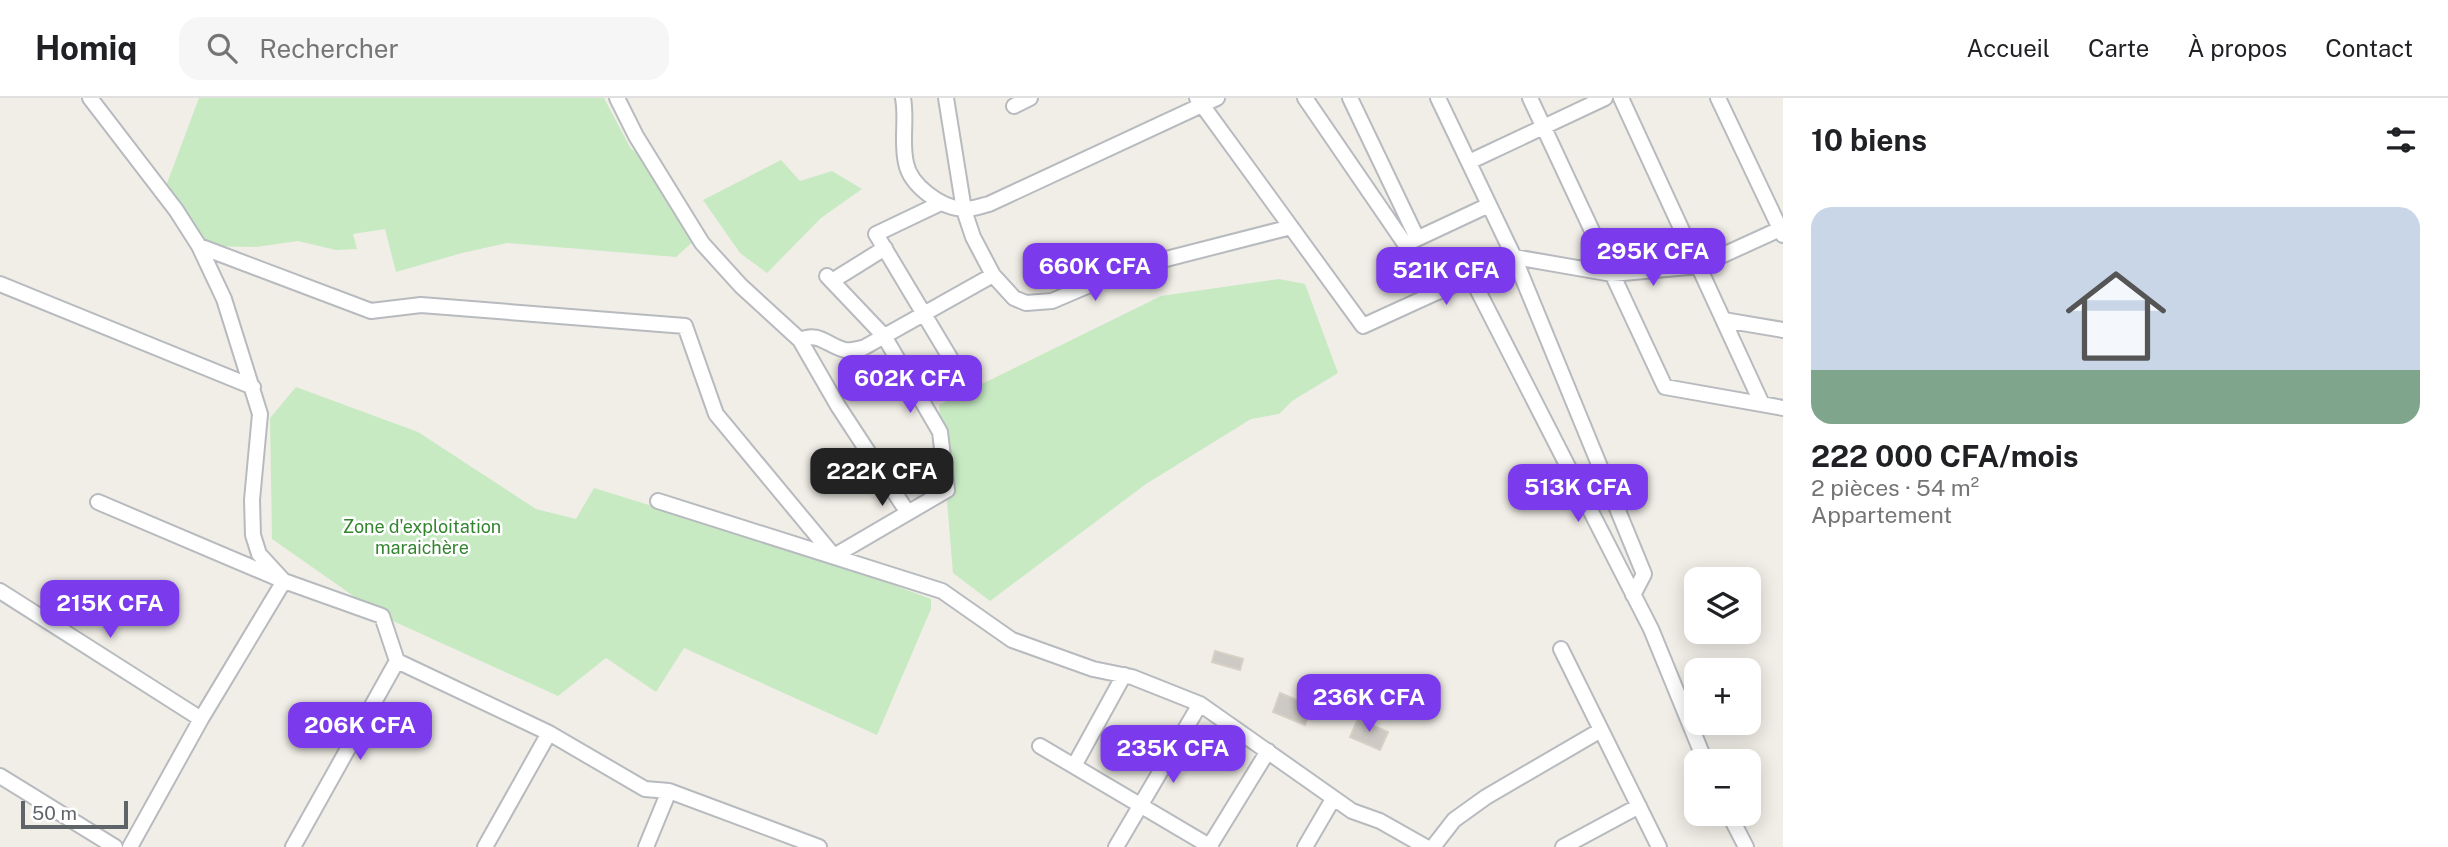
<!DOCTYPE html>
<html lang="fr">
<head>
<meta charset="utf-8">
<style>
  :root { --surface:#fff; --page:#f6f6f6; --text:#202124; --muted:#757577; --line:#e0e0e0; --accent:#7c3aed }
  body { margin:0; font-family:"Public Sans",sans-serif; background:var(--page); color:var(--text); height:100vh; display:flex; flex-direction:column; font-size:26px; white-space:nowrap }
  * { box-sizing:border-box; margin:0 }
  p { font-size:23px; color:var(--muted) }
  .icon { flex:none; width:38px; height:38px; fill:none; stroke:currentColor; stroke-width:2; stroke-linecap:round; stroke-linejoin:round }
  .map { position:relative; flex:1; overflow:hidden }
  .sheet { display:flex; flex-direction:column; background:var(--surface); width:665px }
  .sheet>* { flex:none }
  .tools { position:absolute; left:1684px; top:469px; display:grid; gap:14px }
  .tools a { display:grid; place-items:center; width:77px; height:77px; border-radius:14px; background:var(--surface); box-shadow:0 4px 18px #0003; font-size:35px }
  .scale { position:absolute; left:21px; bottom:18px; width:107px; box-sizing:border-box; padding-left:7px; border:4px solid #5e6468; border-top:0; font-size:19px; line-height:24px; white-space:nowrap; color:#5e6468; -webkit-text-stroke:5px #fff; paint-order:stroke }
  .price { position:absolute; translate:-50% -60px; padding:0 16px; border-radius:14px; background:var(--accent); color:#fff; font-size:23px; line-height:46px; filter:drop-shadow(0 2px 4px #0008) }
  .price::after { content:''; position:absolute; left:50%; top:42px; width:21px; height:16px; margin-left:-10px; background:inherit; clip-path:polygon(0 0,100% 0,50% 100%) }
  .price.on { background:#222; color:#fff }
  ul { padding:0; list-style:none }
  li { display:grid; align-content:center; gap:14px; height:371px; padding:0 28px }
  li+li { border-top:2px solid var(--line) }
  li span { display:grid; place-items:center; height:217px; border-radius:21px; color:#555 }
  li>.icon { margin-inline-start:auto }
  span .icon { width:126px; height:126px; fill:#fffc; stroke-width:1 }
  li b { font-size:30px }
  h2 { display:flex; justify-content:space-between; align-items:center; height:84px; padding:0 28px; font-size:30px }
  header { display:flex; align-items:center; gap:42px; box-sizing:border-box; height:98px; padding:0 35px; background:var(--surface); border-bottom:2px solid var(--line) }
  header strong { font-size:33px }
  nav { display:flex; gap:38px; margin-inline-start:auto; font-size:24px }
  .search { width:490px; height:63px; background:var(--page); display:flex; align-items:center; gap:18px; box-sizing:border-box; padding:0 24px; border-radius:21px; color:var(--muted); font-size:26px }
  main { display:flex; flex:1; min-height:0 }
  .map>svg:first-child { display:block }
  .green { fill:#c7eac3 }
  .building { fill:#cdc9c4; stroke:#d7d0c5; stroke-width:2 }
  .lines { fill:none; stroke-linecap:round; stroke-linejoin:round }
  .minor-casing { stroke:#b7babe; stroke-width:18 }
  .minor { stroke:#fff; stroke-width:14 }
  .labels { text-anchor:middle; stroke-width:5; stroke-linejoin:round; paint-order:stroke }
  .park-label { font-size:18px; fill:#348530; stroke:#fff }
</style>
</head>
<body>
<header>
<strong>Homiq</strong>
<div class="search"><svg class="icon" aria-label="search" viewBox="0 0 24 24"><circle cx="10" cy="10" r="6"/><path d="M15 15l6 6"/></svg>Rechercher</div>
<nav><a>Accueil</a><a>Carte</a><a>À propos</a><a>Contact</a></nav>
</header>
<main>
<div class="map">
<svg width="1783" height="749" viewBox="0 0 1783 749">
  <rect width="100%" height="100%" fill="#f1eee7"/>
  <path class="green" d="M 199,0 L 604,0 L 631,51 L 652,63 L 698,139 L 676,159 L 507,145 L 462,155 L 396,174 L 385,131 L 353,136 L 357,151 L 336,152 L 298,143 L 256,149 L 199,148 L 163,96 Z
    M 781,62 L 800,83 L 832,73 L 862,91 L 821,120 L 767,175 L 740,155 L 703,102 Z
    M 1279,181 L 1305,186 L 1338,275 L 1292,303 L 1279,316 L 1251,321 L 1146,386 L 990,503 L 953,475 L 939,307 L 1161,198 Z
    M 296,289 L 418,334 L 536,411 L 576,421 L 594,390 L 827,462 L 931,501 L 931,511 L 877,637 L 684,550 L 656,594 L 606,560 L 558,598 L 382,518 L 272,441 L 270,320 Z"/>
  <path class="building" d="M 1215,553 L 1243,561 L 1240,572 L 1212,564 Z
    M 1280,595 L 1312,608 L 1305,627 L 1273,614 Z
    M 1358,621 L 1388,634 L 1380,652 L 1350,639 Z"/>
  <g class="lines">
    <g class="minor-casing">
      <path id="minor" d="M 90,0 L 176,112 L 199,148 L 224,201 L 260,316 L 252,402 L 253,437 L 259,456 L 282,481
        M 617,0 L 636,38 L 702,145 L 741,188 L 800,242 L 838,308 L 908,415
        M 903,0 C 907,22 901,43 906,65 C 910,87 940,109 962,111 C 970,112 981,108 989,106 L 1217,0
        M 946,0 L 964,112 L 973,139 L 993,177 L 1014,200 L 1026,205 L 1052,203 L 1127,171 L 1291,129
        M 1197,0 L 1363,228 L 1514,159 L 1612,176 L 1699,168 L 1780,131
        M 1305,0 L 1438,194
        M 1350,0 L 1417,140
        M 1438,0 L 1514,159 L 1644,476 L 1633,497
        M 1530,0 L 1665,289 L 1783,310
        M 1621,0 L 1762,306
        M 1718,0 L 1783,137
        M 1014,8 L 1030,0
        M 1469,64 L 1605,0
        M 941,105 L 876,136 L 970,293
        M 1410,144 L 1489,107
        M 199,148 L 371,213 L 421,207 L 685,228 L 716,316 L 833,457
        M 827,178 L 884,238 L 940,334 L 947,392 L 834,458
        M 1471,179 L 1651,531 L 1705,663
        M 832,183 L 885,150
        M 0,186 L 253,289
        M 1724,222 L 1783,232
        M 800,242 C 818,233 828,248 845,252 C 850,253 857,251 863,250 L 993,177
        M 658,403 L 942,493 L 1012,542 L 1093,571 L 1132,579 L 1200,606 L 1352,713 L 1380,723 L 1426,749
        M 98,404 L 284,483 L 382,518 L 397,563 L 549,635 L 645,691 L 669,693 L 819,749
        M 0,493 L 201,621
        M 1561,551 L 1659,749
        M 1040,648 L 1211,749
        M 1074,668 L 1124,577
        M 0,678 L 115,749
        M 1729,716 L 1746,749
        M 130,749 L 201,621 L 284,483
        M 293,749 L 397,563
        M 485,749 L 549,635
        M 646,749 L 669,693
        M 1116,749 L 1200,606
        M 1209,749 L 1268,653
        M 1305,749 L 1333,701
        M 1433,749 L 1454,722 L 1486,699 L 1601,632
        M 1563,749 L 1639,708"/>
    </g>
    <use href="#minor" class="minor"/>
  </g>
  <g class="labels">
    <g class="park-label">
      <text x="422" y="435">Zone d'exploitation<tspan x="422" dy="21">maraichère</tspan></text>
    </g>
  </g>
</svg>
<div class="tools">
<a><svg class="icon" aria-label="layers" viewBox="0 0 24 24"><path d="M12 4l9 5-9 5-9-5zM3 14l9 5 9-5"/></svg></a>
<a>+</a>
<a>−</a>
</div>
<div class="scale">50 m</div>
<b class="price" style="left:1653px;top:190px">295K CFA</b>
<b class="price" style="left:1095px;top:205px">660K CFA</b>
<b class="price" style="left:1446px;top:209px">521K CFA</b>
<b class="price" style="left:910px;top:317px">602K CFA</b>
<b class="price on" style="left:882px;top:410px">222K CFA</b>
<b class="price" style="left:1578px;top:426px">513K CFA</b>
<b class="price" style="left:110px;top:542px">215K CFA</b>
<b class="price" style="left:1369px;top:636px">236K CFA</b>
<b class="price" style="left:360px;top:664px">206K CFA</b>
<b class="price" style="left:1173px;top:687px">235K CFA</b>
</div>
<section class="sheet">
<h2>10 biens<svg class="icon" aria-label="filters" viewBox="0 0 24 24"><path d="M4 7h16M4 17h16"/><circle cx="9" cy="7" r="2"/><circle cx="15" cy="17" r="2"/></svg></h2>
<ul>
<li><span style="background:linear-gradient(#c9d6e8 75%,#7fa58c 0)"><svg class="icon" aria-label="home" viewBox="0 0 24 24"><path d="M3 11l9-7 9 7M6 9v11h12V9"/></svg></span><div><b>222 000 CFA/mois</b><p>2 pièces · 54 m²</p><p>Appartement</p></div></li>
</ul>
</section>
</main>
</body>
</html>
